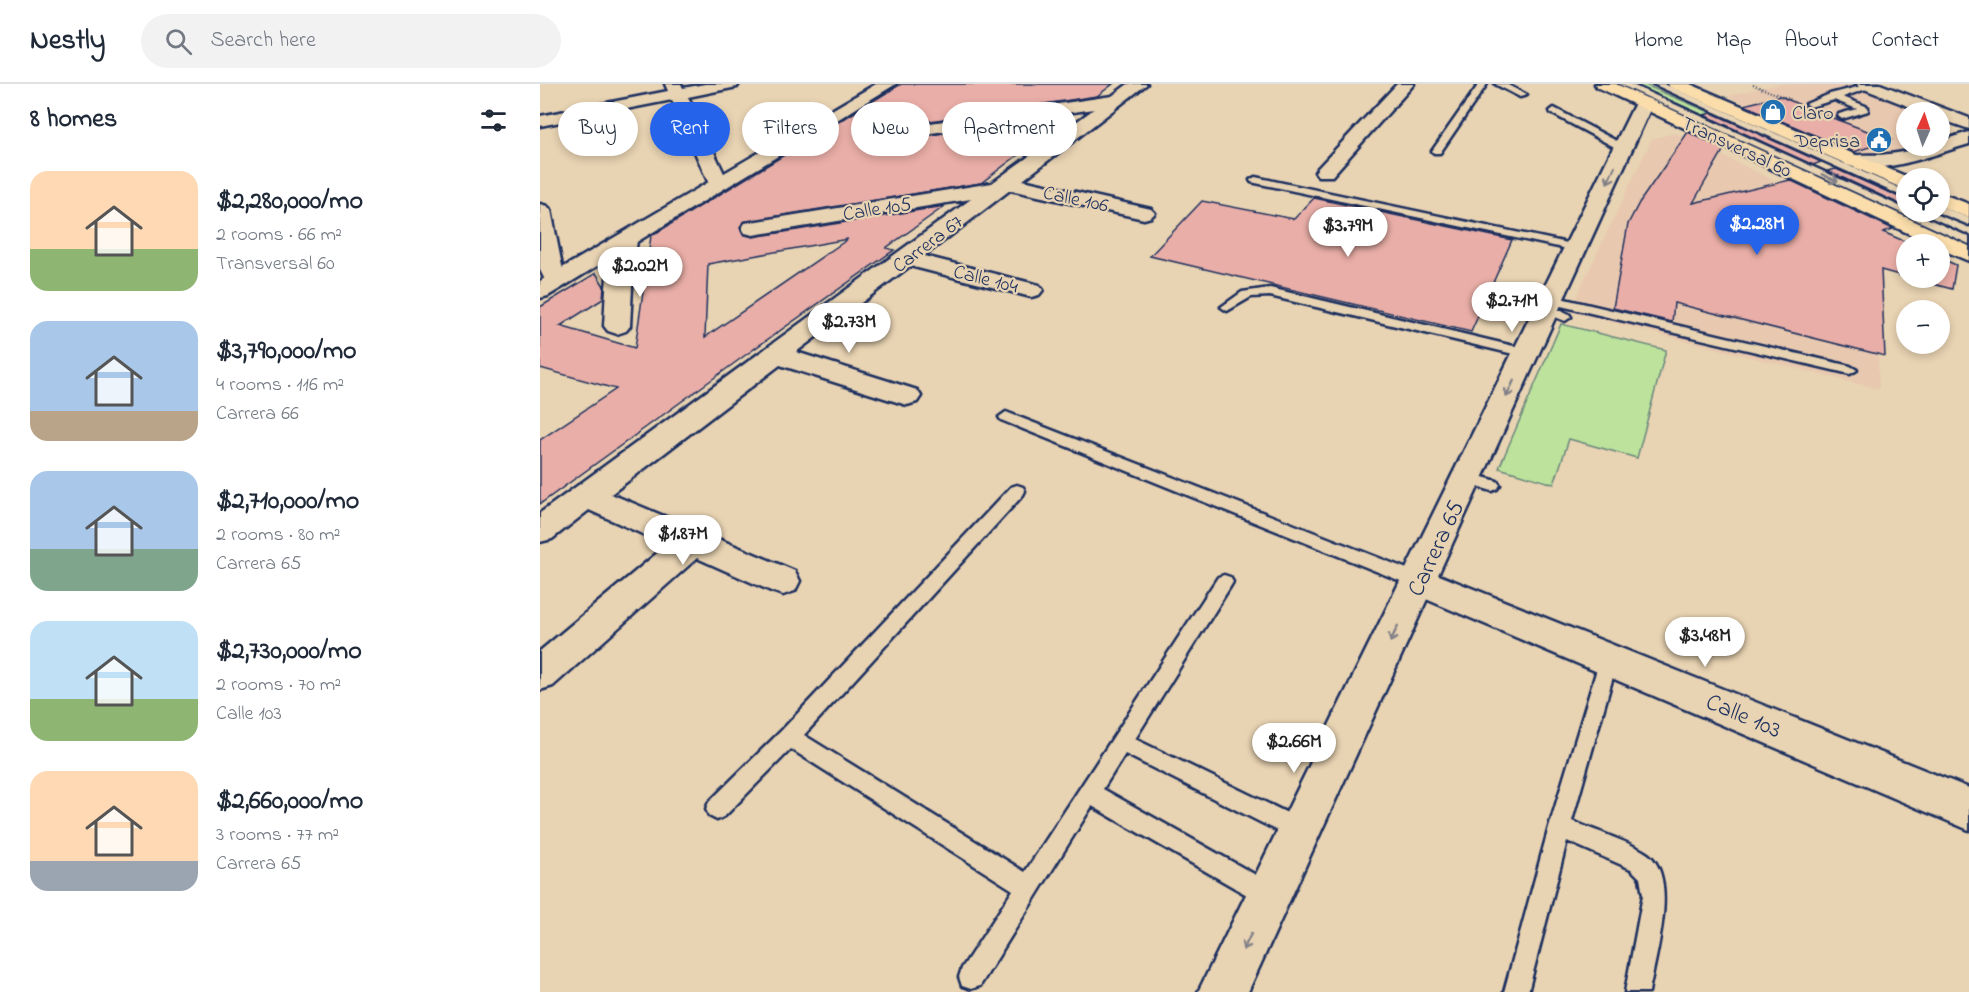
<!DOCTYPE html>
<html lang="en">
<head>
<meta charset="utf-8">
<style>
  :root { --surface:#fff; --page:#f2f2f3; --text:#1f2937; --muted:#747a83; --line:#e0e1e3; --accent:#2563eb }
  body { margin:0; font-family:"Indie Flower",sans-serif; background:var(--page); color:var(--text); height:100vh; display:flex; flex-direction:column; font-size:22px; white-space:nowrap }
  * { box-sizing:border-box; margin:0 }
  p { font-size:20px; color:var(--muted) }
  .icon { flex:none; width:33px; height:33px; fill:none; stroke:currentColor; stroke-width:2; stroke-linecap:round; stroke-linejoin:round }
  .map { position:relative; flex:1; overflow:hidden }
  .side { display:flex; flex-direction:column; background:var(--surface); width:540px }
  .side>* { flex:none }
  .top-card { position:absolute; left:18px; top:18px; width:570px; height:54px; display:flex; gap:12px }
  .needle { width:39px; rotate:3deg }
  .fabs { position:absolute; left:1356px; top:18px; display:grid; gap:12px }
  .fabs a { display:grid; place-items:center; width:54px; height:54px; border-radius:50%; background:var(--surface); box-shadow:0 3px 9px #0003; font-size:30px }
  .price { position:absolute; translate:-50% -51px; padding:0 14px; border-radius:21px; background:#fff; color:#222; font-size:20px; line-height:39px; filter:drop-shadow(0 2px 3px #0008) }
  .price::after { content:''; position:absolute; left:50%; top:36px; width:18px; height:14px; margin-left:-9px; background:inherit; clip-path:polygon(0 0,100% 0,50% 100%) }
  .price.active { background:var(--accent); color:#fff }
  ul { padding:0; list-style:none }
  li { display:flex; align-items:center; gap:18px; height:150px; padding:0 30px }
  li span { display:grid; place-items:center; flex:none; width:168px; height:120px; border-radius:18px; color:#555 }
  li>.icon { margin-inline-start:auto }
  span .icon { width:72px; height:72px; fill:#fffc; stroke-width:1 }
  li b { font-size:26px }
  h2 { display:flex; justify-content:space-between; align-items:center; height:72px; padding:0 30px; font-size:26px }
  .pill { padding:0 21px; border-radius:27px; background:var(--surface); box-shadow:0 3px 9px #0003; font-size:21px; line-height:54px }
  .pill.active { background:var(--accent); color:#fff }
  header { display:flex; align-items:center; gap:36px; box-sizing:border-box; height:84px; padding:0 30px; background:var(--surface); border-bottom:2px solid var(--line) }
  header strong { font-size:28px }
  nav { display:flex; gap:33px; margin-inline-start:auto; font-size:21px }
  .search { width:420px; height:54px; background:var(--page); display:flex; align-items:center; gap:15px; box-sizing:border-box; padding:0 21px; border-radius:33px; color:var(--muted); font-size:22px }
  main { display:flex; flex:1; min-height:0 }
  .map>svg:first-child { display:block }
  .built { fill:#e8c8af }
  .green { fill:#bce29c; stroke:#6c887d; stroke-width:1.5 }
  .building { fill:#e9aea7; stroke:#1b2f5e; stroke-width:1.5; fill-rule:evenodd }
  .lines { fill:none; stroke-linecap:round; stroke-linejoin:round }
  .lane-casing { stroke:#1b2f5e; stroke-width:5 }
  .street-casing { stroke:#1b2f5e; stroke-width:5 }
  .secondary-casing { stroke:#1b2f5e; stroke-width:5 }
  .primary-casing { stroke:#1b2f5e; stroke-width:5 }
  .path { stroke:#1b2f5e; stroke-width:2; stroke-dasharray:1 2; stroke-linecap:butt }
  .lane { fill:#e8d3b2; fill-rule:evenodd }
  .street { fill:#e8d3b2; fill-rule:evenodd }
  .secondary { fill:#e8d3b2; fill-rule:evenodd }
  .primary { fill:#faddab; fill-rule:evenodd }
  .oneway { stroke:#828188 }
  .labels { text-anchor:middle; stroke-width:4.5; stroke-linejoin:round; paint-order:stroke }
  .far-poi-label { font-size:20px; fill:#1b2f5e; stroke:#e8d3b2; text-anchor:start }
  .far-street-label { font-size:20px; fill:#1b2f5e; stroke:#e8d3b2 }
  .street-label { font-size:24px; fill:#1b2f5e; stroke:#e8d3b2 }
</style>
</head>
<body>
<header>
<strong>Nestly</strong>
<div class="search"><svg class="icon" aria-label="search" viewBox="0 0 24 24"><circle cx="10" cy="10" r="6"/><path d="M15 15l6 6"/></svg>Search here</div>
<nav><a>Home</a><a>Map</a><a>About</a><a>Contact</a></nav>
</header>
<main>
<section class="side">
<h2>8 homes<svg class="icon" aria-label="filters" viewBox="0 0 24 24"><path d="M4 7h16M4 17h16"/><circle cx="9" cy="7" r="2"/><circle cx="15" cy="17" r="2"/></svg></h2>
<ul>
<li><span style="background:linear-gradient(#ffd9b3 65%,#8fb573 0)"><svg class="icon" aria-label="home" viewBox="0 0 24 24"><path d="M3 11l9-7 9 7M6 9v11h12V9"/></svg></span><div><b>$2,280,000/mo</b><p>2 rooms · 66 m²</p><p>Transversal 60</p></div></li>
<li><span style="background:linear-gradient(#a9c7e8 75%,#b9a48a 0)"><svg class="icon" aria-label="home" viewBox="0 0 24 24"><path d="M3 11l9-7 9 7M6 9v11h12V9"/></svg></span><div><b>$3,790,000/mo</b><p>4 rooms · 116 m²</p><p>Carrera 66</p></div></li>
<li><span style="background:linear-gradient(#a9c7e8 65%,#7fa58c 0)"><svg class="icon" aria-label="home" viewBox="0 0 24 24"><path d="M3 11l9-7 9 7M6 9v11h12V9"/></svg></span><div><b>$2,710,000/mo</b><p>2 rooms · 80 m²</p><p>Carrera 65</p></div></li>
<li><span style="background:linear-gradient(#bfe0f5 65%,#8fb573 0)"><svg class="icon" aria-label="home" viewBox="0 0 24 24"><path d="M3 11l9-7 9 7M6 9v11h12V9"/></svg></span><div><b>$2,730,000/mo</b><p>2 rooms · 70 m²</p><p>Calle 103</p></div></li>
<li><span style="background:linear-gradient(#ffd9b3 75%,#9aa5b1 0)"><svg class="icon" aria-label="home" viewBox="0 0 24 24"><path d="M3 11l9-7 9 7M6 9v11h12V9"/></svg></span><div><b>$2,660,000/mo</b><p>3 rooms · 77 m²</p><p>Carrera 65</p></div></li>
</ul>
</section>
<div class="map">
<svg width="1429" height="908" viewBox="0 0 1429 908">
  <rect width="100%" height="100%" fill="#e8d3b2"/>
  <filter id="ink" filterUnits="userSpaceOnUse"><feTurbulence type="fractalNoise" baseFrequency=".0167" numOctaves="2"/><feDisplacementMap in="SourceGraphic" scale="12" xChannelSelector="R" yChannelSelector="G"/><feConvolveMatrix kernelMatrix="1 2 1 2 8 2 1 2 1" color-interpolation-filters="sRGB"/></filter>
  <g filter="url(#ink)">
    <path class="built" d="M 1239,0 L 1310,0 L 1385,28 L 1366,28 L 1366,62 L 1372,62 L 1330,74 L 1188,12 Z
      M 1135,49 L 1333,144 L 1339,305 L 1031,228 L 1032,222 L 1112,55 Z"/>
    <path class="green" d="M 1093,0 L 1103,0 L 1172,29 L 1163,31 Z
      M 1021,240 L 1126,266 L 1097,374 L 1029,355 L 1014,400 L 959,384 Z"/>
    <path class="building" d="M 361,0 L 573,0 L 557,12 L 344,44 L 339,49 L 342,55 L 350,57 L 532,30 L 441,99 L 203,138 L 200,143 L 203,150 L 213,153 L 405,122 L 346,164 L 354,166 L 207,270 L 0,420 L 0,356 L 76,305 L 0,284 L 0,223 L 56,189 L 64,202 L 63,215 L 20,242 L 95,264 L 111,152 ZM 308,155 L 165,253 L 168,180 Z
      M 1240,12 L 1269,25 L 1351,56 L 1314,68 L 1204,21 Z
      M 1172,29 L 1281,78 L 1273,81 L 1164,31 Z
      M 1148,48 L 1184,65 L 1153,119 L 1250,96 L 1353,145 L 1343,148 L 1371,160 L 1366,160 L 1366,193 L 1341,186 L 1345,272 L 1134,219 L 1132,238 L 1073,224 L 1088,140 L 1099,119 Z
      M 1296,85 L 1366,116 L 1366,123 L 1288,87 Z
      M 774,114 L 972,156 L 931,248 L 610,172 L 662,117 L 754,135 Z
      M 1400,174 L 1416,181 L 1412,205 L 1370,194 L 1400,194 Z"/>
    <g class="lines">
      <g class="lane-casing">
        <path id="lane" d="M 939,0 L 947,0 L 900,69 L 894,69 L 892,67 Z
          M 955,0 L 966,0 L 987,11 L 980,13 Z
          M 1079,0 L 1090,0 L 1366,125 L 1366,128 L 1373,128 L 1429,153 L 1429,160 Z
          M 1113,0 L 1124,0 L 1366,107 L 1366,114 Z
          M 1329,0 L 1335,2 L 1303,13 L 1328,23 L 1328,27 L 1302,35 L 1298,32 L 1299,30 L 1317,25 L 1294,16 L 1270,23 L 1266,20 L 1290,10 Z
          M 1014,24 L 1086,62 L 1088,64 L 1080,66 L 1011,29 L 1010,27 Z
          M 715,93 L 1037,161 L 1043,164 L 1037,167 L 711,98 L 710,96 Z
          M 1400,122 L 1429,134 L 1429,141 L 1397,128 L 1400,128 Z
          M 730,204 L 986,265 L 993,269 L 986,273 L 730,212 L 711,213 L 687,227 L 681,223 L 702,208 Z
          M 1012,212 L 1310,282 L 1317,286 L 1310,290 L 1008,219 L 1006,216 Z
          M 1007,221 L 1029,230 L 1031,233 L 1025,237 L 1003,228 L 1001,225 Z
          M 466,328 L 885,492 L 888,497 L 885,502 L 879,504 L 873,502 L 461,336 L 459,333 Z
          M 928,389 L 957,397 L 960,401 L 957,405 L 952,407 L 923,398 L 920,394 L 923,390 Z
          M 477,401 L 483,403 L 485,407 L 483,411 L 264,651 L 485,788 L 678,493 L 684,491 L 690,493 L 693,498 L 690,503 L 595,655 L 768,739 L 771,747 L 768,755 L 760,758 L 585,670 L 563,705 L 737,803 L 740,811 L 737,819 L 729,822 L 721,819 L 552,722 L 440,902 L 431,905 L 422,902 L 419,893 L 422,884 L 473,806 L 251,665 L 185,732 L 177,736 L 169,732 L 166,725 L 169,718 L 242,646 L 471,403 Z
          M 1069,567 L 1076,569 L 1078,575 L 1032,737 C 1050,745 1096,760 1109,771 C 1139,796 1115,873 1109,908 L 1085,908 L 1103,811 L 1100,794 L 1091,785 L 1027,757 L 988,908 L 964,908 L 1009,743 L 1060,575 L 1062,569 Z"/>
      </g>
      <g class="street-casing">
        <path id="street" d="M 125,0 L 141,0 L 143,4 L 165,0 L 199,0 L 197,3 L 148,13 L 189,100 L 186,104 L 172,104 L 169,100 L 132,16 L 0,42 L 0,32 L 128,7 Z
          M 588,0 L 607,0 L 483,96 L 611,125 L 615,129 L 611,133 L 604,135 L 470,106 L 384,172 L 499,201 L 503,206 L 499,211 L 491,213 L 370,182 L 256,268 L 377,306 L 381,312 L 377,318 L 367,321 L 357,318 L 240,281 L 71,410 L 255,487 L 260,497 L 255,507 L 243,511 L 231,507 L 157,474 L 13,602 L 0,606 L 0,567 L 127,461 L 49,426 L 12,455 L 0,458 L 0,429 L 431,115 L 213,151 L 205,149 L 202,144 L 205,139 L 452,99 L 554,25 L 350,55 L 344,54 L 341,50 L 344,46 L 350,45 L 572,12 Z
          M 857,0 L 874,0 L 792,92 L 778,92 L 775,88 L 778,84 Z
          M 1317,0 L 1340,0 L 1429,34 L 1429,45 L 1400,35 L 1400,28 L 1383,28 L 1319,3 Z
          M 0,120 L 7,122 L 11,126 L 22,182 L 28,197 L 24,202 L 16,204 L 8,202 L 0,186 Z
          M 86,150 L 94,152 L 97,157 L 93,184 L 90,242 L 86,247 L 77,250 L 68,247 L 64,242 C 66,218 65,171 78,152 Z
          M 879,483 L 1429,704 L 1429,746 L 867,507 L 862,497 L 867,487 Z"/>
      </g>
      <g class="secondary-casing">
        <path id="secondary" d="M 336,0 L 356,0 L 8,212 L 0,214 L 0,197 Z
          M 1104,14 L 1110,15 L 1113,19 L 708,908 L 658,908 L 1095,19 L 1098,15 Z
          M 1429,48 L 1429,60 C 1391,71 1346,91 1306,81 L 1303,77 L 1306,73 C 1320,69 1334,72 1349,70 C 1366,69 1380,62 1400,62 L 1400,57 Z"/>
      </g>
      <g class="primary-casing">
        <path id="primary" d="M 1055,0 L 1076,0 L 1429,162 L 1429,177 L 1400,165 L 1400,160 L 1391,160 L 1057,3 Z
          M 1128,0 L 1150,0 L 1370,94 L 1366,94 L 1366,106 L 1130,3 Z
          M 1400,109 L 1429,120 L 1429,134 L 1400,122 Z"/>
      </g>
      <path class="path" d="M 1213,1 L 1252,16"/>
      <use href="#lane" class="lane"/>
      <use href="#street" class="street"/>
      <use href="#secondary" class="secondary"/>
      <use href="#primary" class="primary"/>
    </g>
    <defs><path id="oneway-shaft" d="M-6 0H5M1.5-3L5.5 0L1.5 3" fill="none" stroke-width="1.6" stroke-linecap="round" stroke-linejoin="round" transform="scale(1.5)"/></defs>
    <g class="oneway">
      <use href="#oneway-shaft" transform="translate(1071 91) rotate(115)"/>
      <use href="#oneway-shaft" transform="translate(1290 94) rotate(24)"/>
      <use href="#oneway-shaft" transform="translate(970 305) rotate(115)"/>
      <use href="#oneway-shaft" transform="translate(854 550) rotate(115)"/>
      <use href="#oneway-shaft" transform="translate(707 858) rotate(116)"/>
    </g>
  </g>
  <defs>
    <g id="shop-disc" transform="scale(1.35)"><circle r="9.5" fill="#1f6fb2" stroke="#e8d3b2"/><path d="M-5-2.5h2.3a2.7 3.5 0 0 1 5.4 0H5L5.5 6h-11ZM-1.5-2.5h3a1.5 2.3 0 0 0-3 0Z" fill="#fff"/></g>
    <g id="civic-disc" transform="scale(1.35)"><circle r="9.5" fill="#1f6fb2" stroke="#e8d3b2"/><path d="M-.6-6.5H3V-4.5H.6V-3L4-1V1h2V6H-6V1h2V-1L-.6-3ZM-1.2 2.5V6h2.4V2.5Z" fill="#fff"/></g>
  </defs>
  <g fill-rule="evenodd">
    <use href="#shop-disc" x="1233" y="28"/>
    <use href="#civic-disc" x="1339" y="56"/>
  </g>
  <g class="labels">
    <g class="far-poi-label">
      <text x="1252" y="35">Claro</text>
      <text x="1320" y="63" text-anchor="end">Deprisa</text>
    </g>
    <g class="far-street-label">
      <text transform="translate(1197 62) rotate(25)" y="7">Transversal 60</text>
      <text transform="translate(536 114) rotate(12)" y="7">Calle 106</text>
      <text transform="translate(337 124) rotate(-9)" y="7">Calle 105</text>
      <text transform="translate(387 159) rotate(-37)" y="7">Carrera 67</text>
      <text transform="translate(446 194) rotate(14)" y="7">Calle 104</text>
    </g>
    <g class="street-label">
      <text transform="translate(895 464) rotate(-65)" y="8">Carrera 65</text>
      <text transform="translate(1204 631) rotate(23)" y="8">Calle 103</text>
    </g>
  </g>
</svg>
<div class="fabs">
<a><svg class="needle" viewBox="-14 -14 28 28"><path d="M0-13l5 13h-10z" fill="#e53935"/><path d="M0 13l5-13h-10z" fill="#747a83"/></svg></a>
<a><svg class="icon" aria-label="locate" viewBox="0 0 24 24"><circle cx="12" cy="12" r="6"/><path d="M12 2v4M12 18v4M2 12h4M18 12h4"/></svg></a>
<a>+</a>
<a>−</a>
</div>
<b class="price active" style="left:1217px;top:172px">$2.28M</b>
<b class="price" style="left:808px;top:174px">$3.79M</b>
<b class="price" style="left:100px;top:214px">$2.02M</b>
<b class="price" style="left:972px;top:249px">$2.71M</b>
<b class="price" style="left:309px;top:270px">$2.73M</b>
<b class="price" style="left:143px;top:482px">$1.87M</b>
<b class="price" style="left:1165px;top:584px">$3.48M</b>
<b class="price" style="left:754px;top:690px">$2.66M</b>
<div class="top-card">
<a class="pill">Buy</a>
<a class="pill active">Rent</a>
<a class="pill">Filters</a>
<a class="pill">New</a>
<a class="pill">Apartment</a>
</div>
</div>
</main>
</body>
</html>
